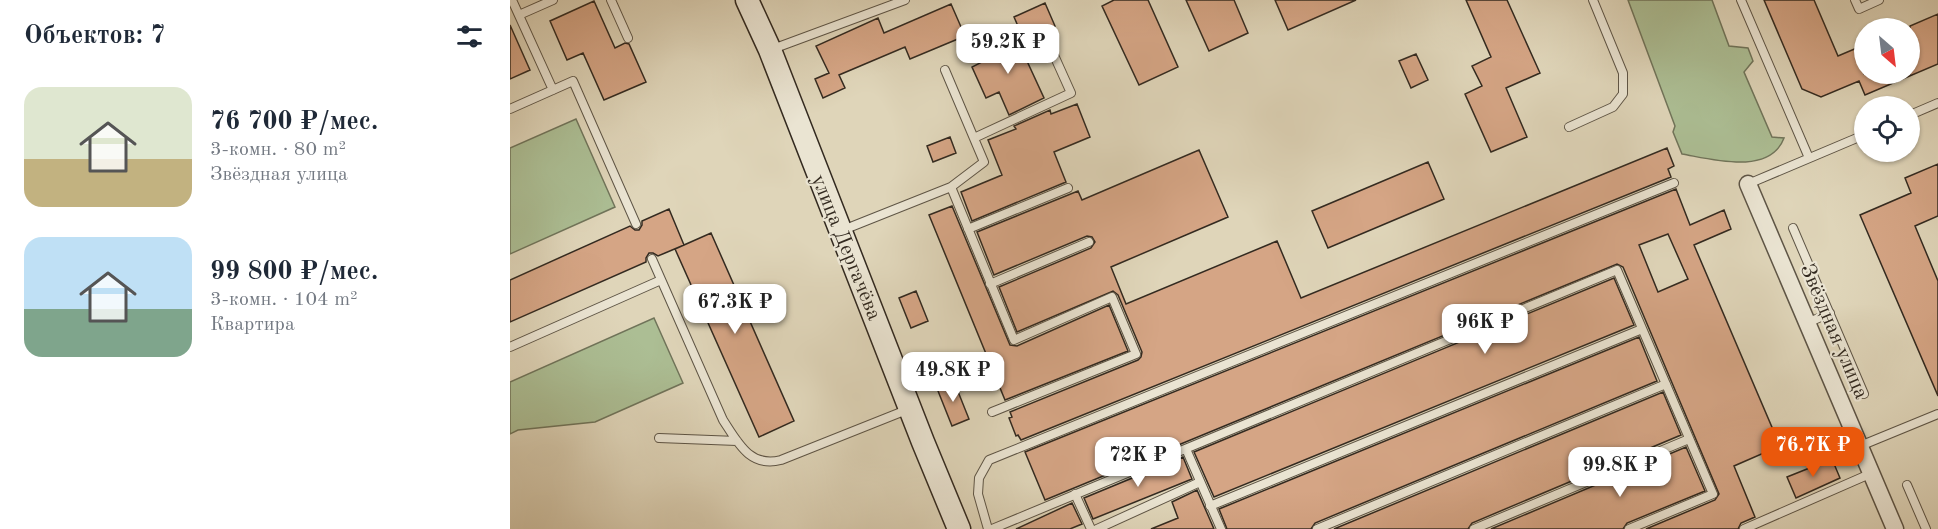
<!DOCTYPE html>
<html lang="ru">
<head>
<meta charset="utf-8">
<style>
  :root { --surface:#fff; --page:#f2f2f3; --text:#1f2937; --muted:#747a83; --accent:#ea580c }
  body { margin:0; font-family:"Old Standard TT",serif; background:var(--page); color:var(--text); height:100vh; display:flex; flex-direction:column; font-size:22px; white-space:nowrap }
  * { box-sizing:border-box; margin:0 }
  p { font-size:20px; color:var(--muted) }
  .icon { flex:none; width:33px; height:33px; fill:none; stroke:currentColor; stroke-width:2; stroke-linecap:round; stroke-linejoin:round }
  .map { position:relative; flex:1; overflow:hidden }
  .panel { display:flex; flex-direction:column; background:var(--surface); width:510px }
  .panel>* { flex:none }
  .needle { width:39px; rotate:152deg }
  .controls { position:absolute; left:1344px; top:18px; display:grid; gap:12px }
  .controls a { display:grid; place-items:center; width:66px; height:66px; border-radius:50%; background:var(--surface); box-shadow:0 2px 4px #0004; font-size:30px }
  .price { position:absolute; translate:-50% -51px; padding:0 14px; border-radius:12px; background:#fff; color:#222; font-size:20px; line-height:39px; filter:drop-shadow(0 2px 3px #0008) }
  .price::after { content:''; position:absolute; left:50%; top:36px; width:18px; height:14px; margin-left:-9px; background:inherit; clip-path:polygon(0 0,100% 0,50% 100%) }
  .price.selected { background:var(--accent); color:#fff }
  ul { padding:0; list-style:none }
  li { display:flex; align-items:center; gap:18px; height:150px; padding:0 24px }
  li span { display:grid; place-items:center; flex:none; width:168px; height:120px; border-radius:18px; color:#555 }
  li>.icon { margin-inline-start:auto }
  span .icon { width:72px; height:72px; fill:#fffc; stroke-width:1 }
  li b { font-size:26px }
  h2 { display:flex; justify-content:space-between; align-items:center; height:72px; padding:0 24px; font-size:26px }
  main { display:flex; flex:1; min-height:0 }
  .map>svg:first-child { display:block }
  .green { fill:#acbe94; stroke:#70745a; stroke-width:1.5 }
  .building { fill:#d5a585; stroke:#332a20; stroke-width:1.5; fill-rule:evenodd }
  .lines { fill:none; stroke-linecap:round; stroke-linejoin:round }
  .lane-casing { stroke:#5e5546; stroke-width:10 }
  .street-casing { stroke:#5e5546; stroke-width:19 }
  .secondary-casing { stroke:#332a20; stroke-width:25 }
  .lane { stroke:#eae4d2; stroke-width:8 }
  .street { stroke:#eae4d2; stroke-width:16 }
  .secondary { stroke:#eae4d2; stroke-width:22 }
  .labels { text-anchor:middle; stroke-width:4.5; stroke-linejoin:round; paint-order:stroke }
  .street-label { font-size:21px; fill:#332a20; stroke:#eae4d2 }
</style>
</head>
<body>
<main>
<section class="panel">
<h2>Объектов: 7<svg class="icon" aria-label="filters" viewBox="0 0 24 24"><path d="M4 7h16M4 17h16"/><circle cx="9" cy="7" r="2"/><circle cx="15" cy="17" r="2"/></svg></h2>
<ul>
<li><span style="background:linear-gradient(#dfe7d0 60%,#c2b280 0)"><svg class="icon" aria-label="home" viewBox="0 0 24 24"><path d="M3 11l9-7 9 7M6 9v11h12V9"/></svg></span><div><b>76 700 ₽/мес.</b><p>3-комн. · 80 m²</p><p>Звёздная улица</p></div></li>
<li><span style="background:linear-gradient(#bfe0f5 60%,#7fa58c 0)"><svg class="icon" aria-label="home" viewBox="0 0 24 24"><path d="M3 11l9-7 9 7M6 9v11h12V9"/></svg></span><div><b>99 800 ₽/мес.</b><p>3-комн. · 104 m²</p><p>Квартира</p></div></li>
</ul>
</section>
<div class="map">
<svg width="1428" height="529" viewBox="0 0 1428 529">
  <rect width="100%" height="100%" fill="#dfd5b9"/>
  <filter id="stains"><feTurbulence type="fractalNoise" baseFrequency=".00333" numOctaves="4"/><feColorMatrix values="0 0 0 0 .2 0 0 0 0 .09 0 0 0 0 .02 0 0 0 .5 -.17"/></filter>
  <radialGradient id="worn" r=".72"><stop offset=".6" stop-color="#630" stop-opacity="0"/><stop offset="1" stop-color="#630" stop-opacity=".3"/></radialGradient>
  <path class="green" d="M 1118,0 L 1202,0 L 1219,46 L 1238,48 L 1243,61 L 1234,72 L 1262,137 L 1274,138 C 1260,176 1201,159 1172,154 L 1163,132 L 1165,126 Z
    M 66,119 L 105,207 L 0,254 L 0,148 Z
    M 144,318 L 173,383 L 85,422 L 8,430 L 0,434 L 0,382 Z"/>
  <path class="building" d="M 604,0 L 638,0 L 668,67 L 629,85 L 592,6 Z
    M 676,0 L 724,0 L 738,33 L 699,51 Z
    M 765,0 L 846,0 L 778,30 Z
    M 956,0 L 997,0 L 1030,73 L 996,88 L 1017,137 L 981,152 L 955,94 L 972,86 L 962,66 L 981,57 Z
    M 1254,0 L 1304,0 L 1328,56 L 1354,45 L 1354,74 L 1400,74 L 1400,26 L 1428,14 L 1428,64 L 1355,95 L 1349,81 L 1311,97 L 1292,89 Z
    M 84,1 L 105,48 L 115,43 L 119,44 L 136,82 L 94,100 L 73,53 L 57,60 L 40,21 Z
    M 535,3 L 545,26 L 514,40 L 504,17 Z
    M 441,4 L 455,36 L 400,59 L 395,47 L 329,75 L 335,88 L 313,98 L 305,79 L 319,73 L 306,46 L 368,18 L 374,33 Z
    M 0,25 L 20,70 L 0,79 Z
    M 504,33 L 534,98 L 499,115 L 489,92 L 476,98 L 462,67 L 474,61 L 469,49 Z
    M 906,54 L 918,80 L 901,88 L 889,61 Z
    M 567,104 L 580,137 L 544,152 L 556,182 L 462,221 L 451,192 L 492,175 L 478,140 L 506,129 L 504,126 L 540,110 L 541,114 Z
    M 440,137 L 446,153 L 423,162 L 417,146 Z
    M 1157,148 L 1164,166 L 1158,169 L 1161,177 L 511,440 L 508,435 L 506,436 L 499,418 L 502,417 L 500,412 L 628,360 L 631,357 L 632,352 L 608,295 L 603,291 L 507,332 L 489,287 L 581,248 L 585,242 L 582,237 L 577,236 L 484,275 L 467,232 L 568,191 L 572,200 L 689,150 L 718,217 L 601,267 L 616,304 L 767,241 L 791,298 Z
    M 918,162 L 934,199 L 818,248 L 802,211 Z
    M 1428,164 L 1428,216 L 1405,226 L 1428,281 L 1428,396 L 1350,215 L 1401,193 L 1395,178 Z
    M 1166,189 L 1180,225 L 1214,210 L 1221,229 L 1184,245 L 1270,446 L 1224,466 L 1245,517 L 1231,523 L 1228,529 L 1136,529 L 1205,500 L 1209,494 L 1113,267 L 1107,264 L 535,500 L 515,452 ZM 1158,234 L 1178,279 L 1148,292 L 1129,245 Z
    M 442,206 L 500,345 L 507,346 L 599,305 L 618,351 L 495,400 L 419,215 Z
    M 159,209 L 174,245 L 148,256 L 143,253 L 139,253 L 136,258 L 136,262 L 0,322 L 0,280 L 120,226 L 125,230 L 129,230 L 132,225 L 132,221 Z
    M 201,233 L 284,421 L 249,437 L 165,249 Z
    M 1104,278 L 1124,325 L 704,497 L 684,452 Z
    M 406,291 L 418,321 L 401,328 L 389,298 Z
    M 1129,337 L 1147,381 L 805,523 L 801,529 L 717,529 L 709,509 Z
    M 443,379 L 459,419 L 442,426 L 426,386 Z
    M 1153,392 L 1171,435 L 962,523 L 958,529 L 824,529 Z
    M 1176,447 L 1195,491 L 1117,523 L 1113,529 L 981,529 Z
    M 673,457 L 682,479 L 583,519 L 574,498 Z
    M 1322,459 L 1330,478 L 1286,498 L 1277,477 Z
    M 687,490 L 704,529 L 641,529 L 668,518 L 662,502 Z
    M 562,503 L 572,524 L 560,529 L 506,529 Z"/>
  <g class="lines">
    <g class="lane-casing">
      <path id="lane" d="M 2,0 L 43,90
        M 101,0 L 118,38
        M 1231,0 L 1299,158
        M 1345,0 L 1349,9 L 1369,0
        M 9,15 L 43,0
        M 260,50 L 395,0
        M 0,109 L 63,81 L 126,224
        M 1400,115 L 1428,103
        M 1059,127 L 1103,107 L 1113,94 L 1113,73 L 1083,0
        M 464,138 L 561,93 L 543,53
        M 1238,184 L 1354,135
        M 441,187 L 504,340 L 602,297 L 626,354 L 482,412
        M 1283,228 L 1354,394
        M 458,229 L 558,188
        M 333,230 L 441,187 L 474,162 L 435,70
        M 142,259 L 213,420 C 228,443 240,468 271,460 L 399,409
        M 480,284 L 579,242
        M 1297,323 L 1320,313
        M 0,347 L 151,280
        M 149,438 L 227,441
        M 1350,446 L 1428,414
        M 676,449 L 711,529
        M 1397,485 L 1416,529
        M 565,494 L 581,529
        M 700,506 L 1132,329
        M 478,529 L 468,494 L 469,478 L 479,460 L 1164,183
        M 482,529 L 1107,270 L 1203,494 L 1119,529
        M 587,529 L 690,482
        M 807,529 L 1156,384
        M 964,529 L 1179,439
        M 1234,529 L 1362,473"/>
    </g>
    <g class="street-casing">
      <path id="street" d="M 1238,184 L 1385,529"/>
    </g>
    <g class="secondary-casing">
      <path id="secondary" d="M 237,0 L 260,50 L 413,442 L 449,529"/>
    </g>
    <use href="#lane" class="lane"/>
    <use href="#street" class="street"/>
    <use href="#secondary" class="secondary"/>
  </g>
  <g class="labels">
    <g class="street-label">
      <text transform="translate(337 247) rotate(68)" y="7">улица Дергачёва</text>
      <text transform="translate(1325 331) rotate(67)" y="7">Звёздная улица</text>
    </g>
  </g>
  <rect width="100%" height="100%" filter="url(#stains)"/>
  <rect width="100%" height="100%" fill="url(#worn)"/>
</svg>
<div class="controls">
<a><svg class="needle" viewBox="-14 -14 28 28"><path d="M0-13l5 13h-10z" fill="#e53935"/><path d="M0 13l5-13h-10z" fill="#747a83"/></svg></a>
<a><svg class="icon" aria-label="locate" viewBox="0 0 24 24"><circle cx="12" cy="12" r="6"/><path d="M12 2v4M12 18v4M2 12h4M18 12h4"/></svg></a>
</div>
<b class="price" style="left:498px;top:75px">59.2K ₽</b>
<b class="price" style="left:225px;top:335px">67.3K ₽</b>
<b class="price" style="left:975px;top:355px">96K ₽</b>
<b class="price" style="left:443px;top:403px">49.8K ₽</b>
<b class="price selected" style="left:1303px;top:478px">76.7K ₽</b>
<b class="price" style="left:628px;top:488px">72K ₽</b>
<b class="price" style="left:1110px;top:498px">99.8K ₽</b>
</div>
</main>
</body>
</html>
